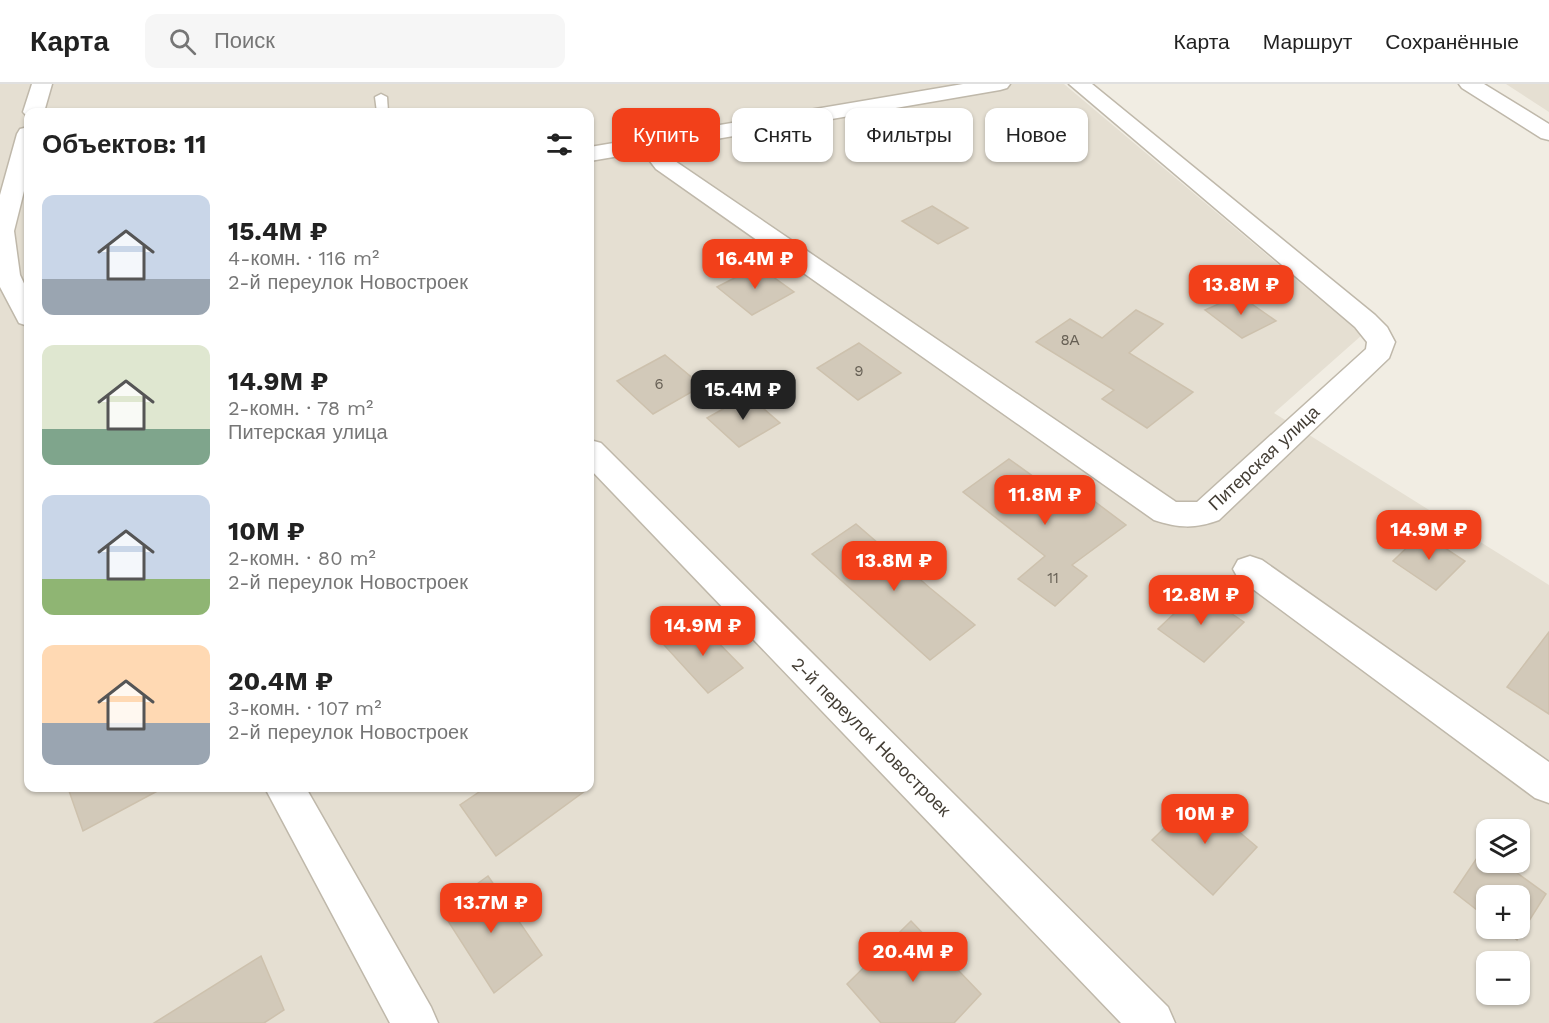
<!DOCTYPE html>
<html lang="ru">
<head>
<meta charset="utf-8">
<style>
  :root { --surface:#fff; --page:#f6f6f6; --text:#222; --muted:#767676; --line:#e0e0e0; --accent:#f2401a }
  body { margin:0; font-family:"Work Sans",sans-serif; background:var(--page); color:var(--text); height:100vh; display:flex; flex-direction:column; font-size:22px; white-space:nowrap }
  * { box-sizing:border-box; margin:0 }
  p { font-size:20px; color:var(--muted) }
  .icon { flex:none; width:33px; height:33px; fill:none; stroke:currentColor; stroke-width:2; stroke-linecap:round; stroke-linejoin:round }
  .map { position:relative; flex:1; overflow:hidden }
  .details { position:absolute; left:24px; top:24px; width:570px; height:684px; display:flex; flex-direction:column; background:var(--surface); border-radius:12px; box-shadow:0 2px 4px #0004 }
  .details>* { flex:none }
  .top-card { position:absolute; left:612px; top:24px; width:570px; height:54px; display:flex; gap:12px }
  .tools { position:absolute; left:1476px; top:735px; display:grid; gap:12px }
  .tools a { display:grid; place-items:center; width:54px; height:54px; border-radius:12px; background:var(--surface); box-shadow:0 2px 4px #0004; font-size:30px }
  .price { position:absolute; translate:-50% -51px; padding:0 14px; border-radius:12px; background:var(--accent); color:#fff; font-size:20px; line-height:39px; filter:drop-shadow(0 2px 3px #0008) }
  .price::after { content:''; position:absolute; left:50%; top:36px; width:18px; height:14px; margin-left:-9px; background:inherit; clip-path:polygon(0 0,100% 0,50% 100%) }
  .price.active { background:#222; color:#fff }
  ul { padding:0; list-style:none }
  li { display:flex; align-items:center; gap:18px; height:150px; padding:0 18px }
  li span { display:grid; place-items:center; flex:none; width:168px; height:120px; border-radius:12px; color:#555 }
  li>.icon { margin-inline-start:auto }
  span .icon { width:72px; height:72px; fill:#fffc; stroke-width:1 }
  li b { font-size:26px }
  h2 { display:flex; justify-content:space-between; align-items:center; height:72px; padding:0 18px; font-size:26px }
  .pill { padding:0 21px; border-radius:12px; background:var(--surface); box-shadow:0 2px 4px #0004; font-size:21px; line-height:54px }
  .pill.active { background:var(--accent); color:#fff }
  header { display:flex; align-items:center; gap:36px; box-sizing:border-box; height:84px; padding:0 30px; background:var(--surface); border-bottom:2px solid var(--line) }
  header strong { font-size:28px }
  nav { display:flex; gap:33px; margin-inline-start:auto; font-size:21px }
  .search { width:420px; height:54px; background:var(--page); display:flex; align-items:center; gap:15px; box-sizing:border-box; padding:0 21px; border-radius:12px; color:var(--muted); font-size:22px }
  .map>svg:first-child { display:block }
  .residential { fill:#e5dfd2; fill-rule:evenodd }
  .building { fill:#d2c9b9; stroke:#cdc1ad; stroke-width:1.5 }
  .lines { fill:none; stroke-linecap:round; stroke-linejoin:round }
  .lane-casing { stroke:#bfb8aa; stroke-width:3 }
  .street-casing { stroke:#bfb8aa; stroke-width:3 }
  .lane { fill:#fff; fill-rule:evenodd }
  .street { fill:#fff; fill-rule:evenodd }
  .labels { text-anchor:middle; stroke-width:4.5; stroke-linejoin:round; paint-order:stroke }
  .number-label { font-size:15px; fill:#676055 }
  .street-label { font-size:18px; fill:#433d34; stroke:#fff }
</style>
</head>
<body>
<header>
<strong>Карта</strong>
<div class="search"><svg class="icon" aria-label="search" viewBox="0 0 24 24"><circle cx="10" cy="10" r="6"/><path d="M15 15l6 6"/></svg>Поиск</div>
<nav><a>Карта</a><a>Маршрут</a><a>Сохранённые</a></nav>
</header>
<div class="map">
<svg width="1549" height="939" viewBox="0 0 1549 939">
  <rect width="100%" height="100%" fill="#f1ede3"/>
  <path class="residential" d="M 0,0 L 1064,0 L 1362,251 L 1274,329 L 1549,501 L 1549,939 L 0,939 ZM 28,28 L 590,28 L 590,704 L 28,704 ZM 1486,746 L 1520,746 L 1520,778 L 1486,778 ZM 1486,812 L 1520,812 L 1520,844 L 1486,844 ZM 1486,878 L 1520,878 L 1520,910 L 1486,910 Z
    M 1506,0 L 1549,0 L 1549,28 Z"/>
  <path class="building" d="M 932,122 L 968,144 L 938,160 L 902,137 Z
    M 758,182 L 794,208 L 752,231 L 717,203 Z
    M 1239,211 L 1276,237 L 1242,254 L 1205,226 Z
    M 1136,226 L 1163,240 L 1129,269 L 1193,308 L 1147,344 L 1102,315 L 1114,306 L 1036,258 L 1070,235 L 1102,254 Z
    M 859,259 L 901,289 L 858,316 L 817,284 Z
    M 665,271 L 702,302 L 653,330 L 617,297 Z
    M 748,311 L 780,339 L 739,363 L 707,334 Z
    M 1009,375 L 1077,424 L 1090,414 L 1126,441 L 1072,481 L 1087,492 L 1055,522 L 1018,495 L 1045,472 L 963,408 Z
    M 856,440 L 930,504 L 975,541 L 930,576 L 812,470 Z
    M 1422,449 L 1465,477 L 1436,506 L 1393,477 Z
    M 1198,507 L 1244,538 L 1204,578 L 1158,545 Z
    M 698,538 L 743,584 L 708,609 L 664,561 Z
    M 1549,548 L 1549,630 L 1507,603 Z
    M 68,704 L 163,704 L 83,747 Z
    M 485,704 L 589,704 L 496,772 L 460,721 Z
    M 1197,712 L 1257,763 L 1213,811 L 1152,756 Z
    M 1483,765 L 1486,767 L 1486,778 L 1502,778 L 1546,810 L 1517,856 L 1502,844 L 1520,844 L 1520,812 L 1486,812 L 1486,833 L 1454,808 Z
    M 488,792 L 542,871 L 494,909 L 441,826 Z
    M 911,837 L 981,910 L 954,939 L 881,939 L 847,900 Z
    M 261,872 L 284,926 L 264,939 L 154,939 Z"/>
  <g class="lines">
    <g class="lane-casing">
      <path id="lane" d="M 381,10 L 387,13 L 388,28 L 377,28 L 375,13 Z"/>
    </g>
    <g class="street-casing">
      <path id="street" d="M 32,0 L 52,0 L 44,28 L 28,28 L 28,33 L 23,28 Z
        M 963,0 L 1010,0 L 1007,4 L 1000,6 L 664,64 L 672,75 L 1176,418 L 1197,418 L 1366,265 L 1367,258 L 1355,243 L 1069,0 L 1092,0 L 1375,231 L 1387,243 L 1395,258 L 1389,274 L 1219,436 C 1195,445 1178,444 1154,436 L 656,85 L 643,68 L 590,77 L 590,63 Z
        M 1459,0 L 1484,0 L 1549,40 L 1549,56 L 1541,54 L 1462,4 Z
        M 28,43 L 28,91 L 14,147 L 20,191 L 28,208 L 28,242 L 19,239 L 0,203 L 0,111 L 17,50 L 20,45 Z
        M 590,356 L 601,359 L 1168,923 L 1175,939 L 1121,939 L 590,385 Z
        M 1250,472 L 1262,476 L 1549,678 L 1549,719 L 1535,714 L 1238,494 L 1233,485 L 1238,476 Z
        M 265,704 L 306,704 L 431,923 L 438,939 L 390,939 Z"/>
    </g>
    <use href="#lane" class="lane"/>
    <use href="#street" class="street"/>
  </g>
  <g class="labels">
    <g class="number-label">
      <text x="1070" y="261">8А</text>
      <text x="859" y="292">9</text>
      <text x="659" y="305">6</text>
      <text x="1053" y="499">11</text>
    </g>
    <g class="street-label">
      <text transform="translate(1264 374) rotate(-43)" y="6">Питерская улица</text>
      <text transform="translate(871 653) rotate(45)" y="6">2-й переулок Новостроек</text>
    </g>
  </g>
</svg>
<div class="tools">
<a><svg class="icon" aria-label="layers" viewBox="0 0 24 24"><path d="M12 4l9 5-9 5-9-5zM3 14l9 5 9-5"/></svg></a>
<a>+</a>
<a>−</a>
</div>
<b class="price" style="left:755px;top:206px">16.4M ₽</b>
<b class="price" style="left:1241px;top:232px">13.8M ₽</b>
<b class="price active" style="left:743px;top:337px">15.4M ₽</b>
<b class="price" style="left:1045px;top:442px">11.8M ₽</b>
<b class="price" style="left:1429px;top:477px">14.9M ₽</b>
<b class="price" style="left:894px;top:508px">13.8M ₽</b>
<b class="price" style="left:1201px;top:542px">12.8M ₽</b>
<b class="price" style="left:703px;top:573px">14.9M ₽</b>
<b class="price" style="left:1205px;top:761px">10M ₽</b>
<b class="price" style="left:491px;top:850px">13.7M ₽</b>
<b class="price" style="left:913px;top:899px">20.4M ₽</b>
<div class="top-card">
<a class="pill active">Купить</a>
<a class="pill">Снять</a>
<a class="pill">Фильтры</a>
<a class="pill">Новое</a>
</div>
<section class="details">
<h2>Объектов: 11<svg class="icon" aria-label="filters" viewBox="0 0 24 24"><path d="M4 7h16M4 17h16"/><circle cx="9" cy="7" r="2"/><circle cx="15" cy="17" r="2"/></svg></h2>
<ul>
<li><span style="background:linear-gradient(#c9d6e8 70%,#9aa5b1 0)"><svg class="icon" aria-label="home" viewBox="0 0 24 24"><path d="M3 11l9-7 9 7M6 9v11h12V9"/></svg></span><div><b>15.4M ₽</b><p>4-комн. · 116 m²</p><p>2-й переулок Новостроек</p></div></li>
<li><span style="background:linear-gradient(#dfe7d0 70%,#7fa58c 0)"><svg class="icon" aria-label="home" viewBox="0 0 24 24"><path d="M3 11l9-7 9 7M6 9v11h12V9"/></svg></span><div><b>14.9M ₽</b><p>2-комн. · 78 m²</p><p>Питерская улица</p></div></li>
<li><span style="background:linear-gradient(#c9d6e8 70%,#8fb573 0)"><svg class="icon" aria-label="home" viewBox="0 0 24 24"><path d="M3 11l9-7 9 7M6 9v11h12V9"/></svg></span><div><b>10M ₽</b><p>2-комн. · 80 m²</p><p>2-й переулок Новостроек</p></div></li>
<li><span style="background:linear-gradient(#ffd9b3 65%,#9aa5b1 0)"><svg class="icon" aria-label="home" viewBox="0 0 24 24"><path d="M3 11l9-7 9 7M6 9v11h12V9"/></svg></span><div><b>20.4M ₽</b><p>3-комн. · 107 m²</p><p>2-й переулок Новостроек</p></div></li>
</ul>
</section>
</div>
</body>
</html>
